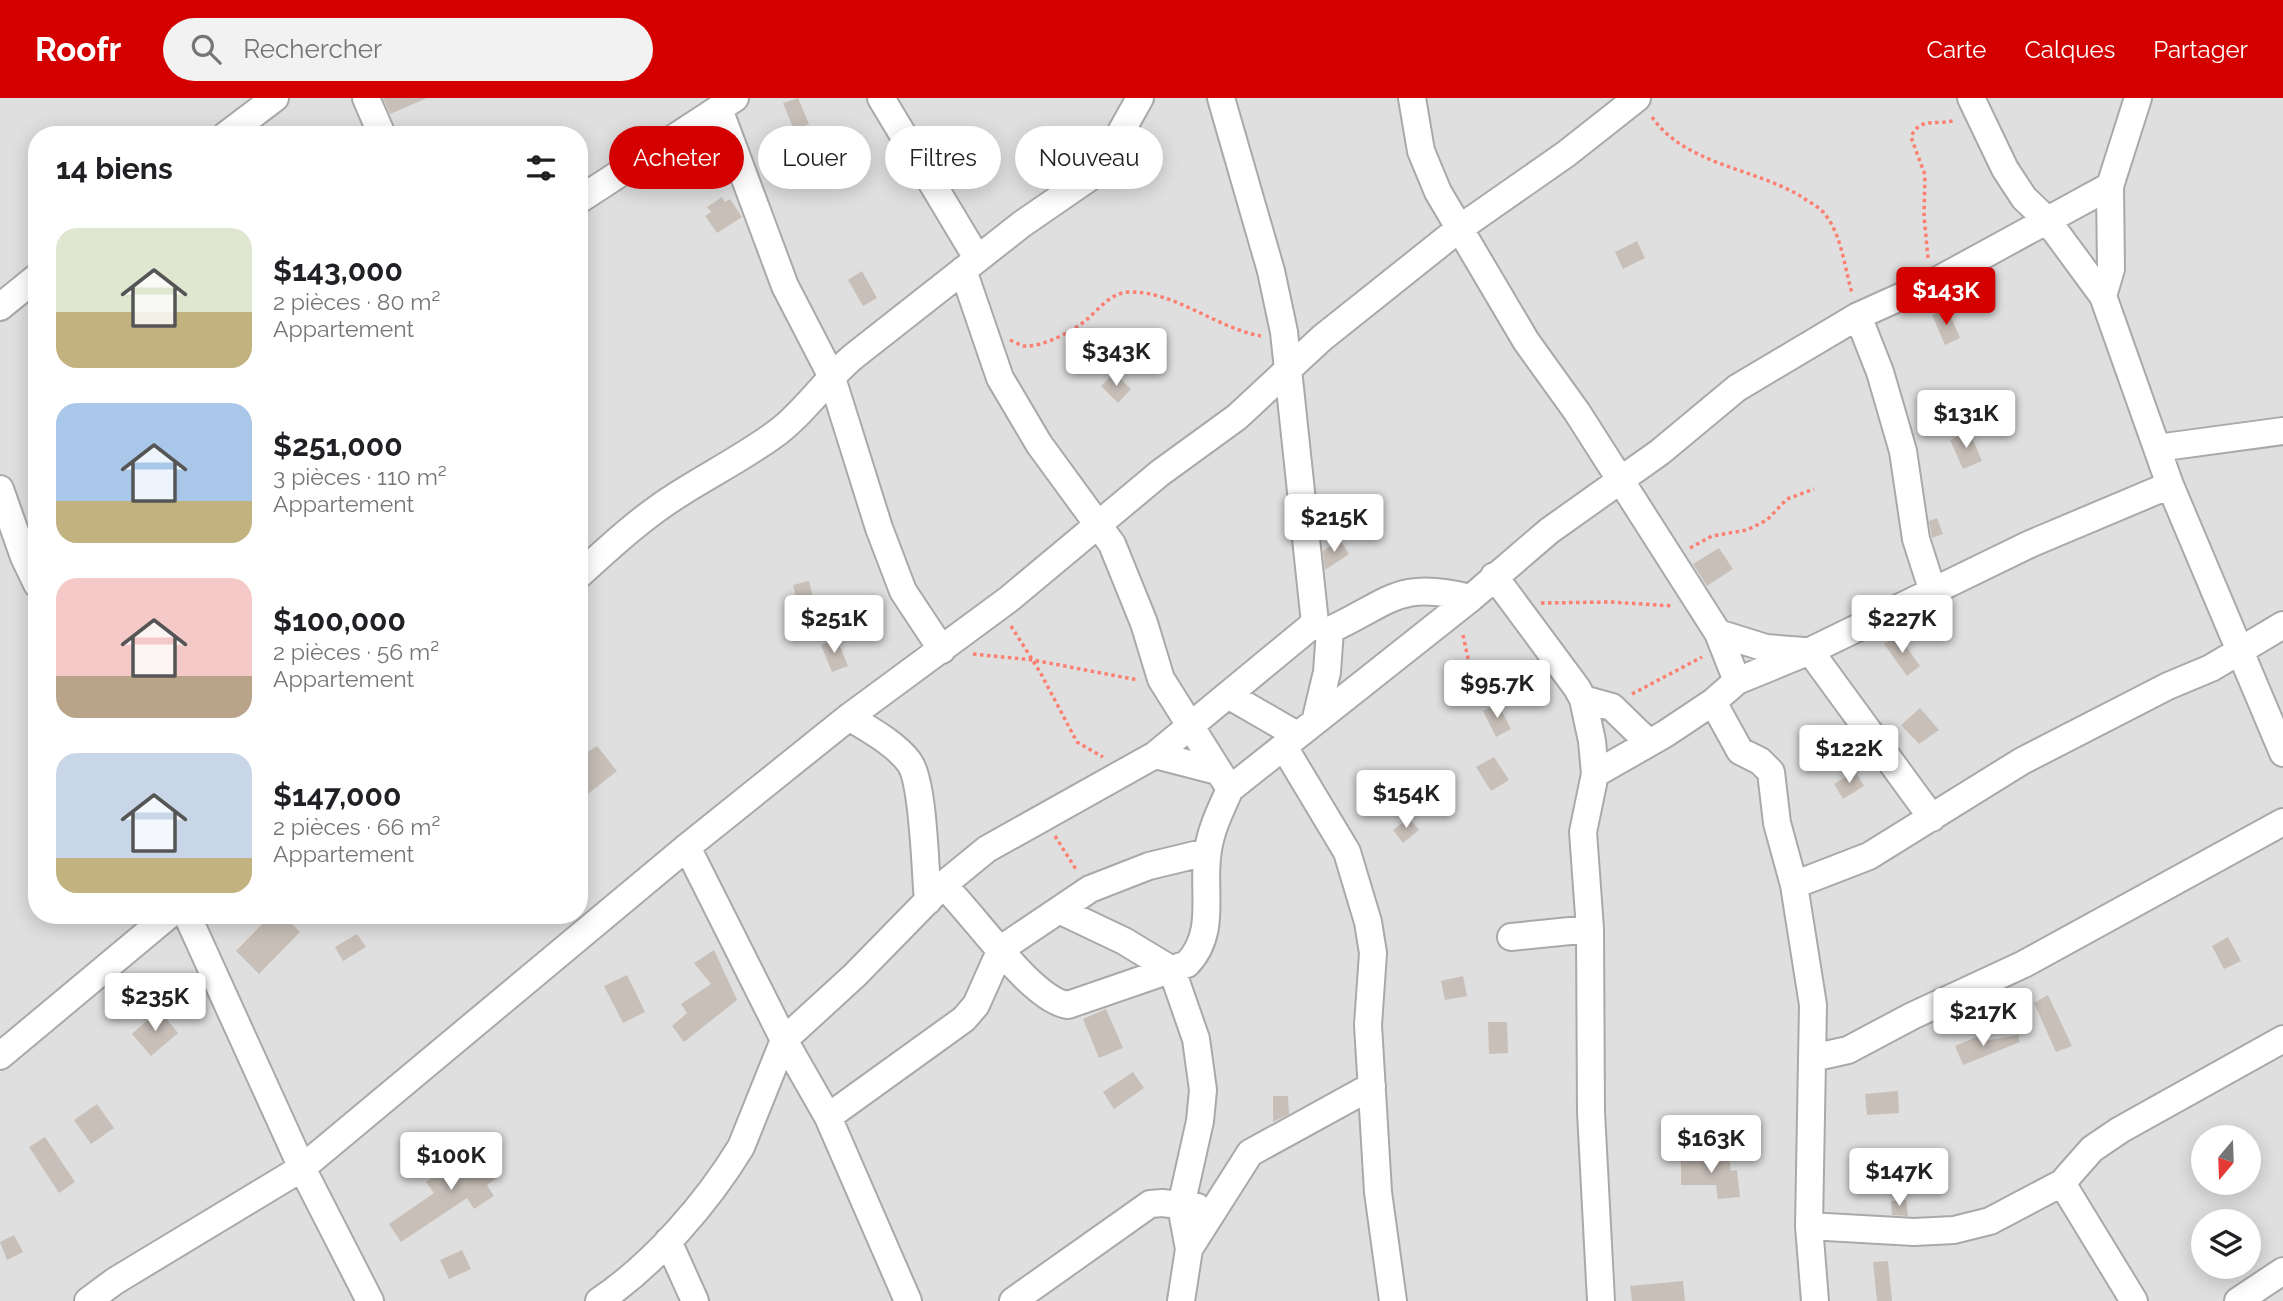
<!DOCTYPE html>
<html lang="fr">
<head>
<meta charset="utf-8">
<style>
  :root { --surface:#fff; --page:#f2f2f2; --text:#202124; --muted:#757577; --accent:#d40000 }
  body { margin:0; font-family:Raleway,sans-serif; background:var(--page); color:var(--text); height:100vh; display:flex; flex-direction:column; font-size:26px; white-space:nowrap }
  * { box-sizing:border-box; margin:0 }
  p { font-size:23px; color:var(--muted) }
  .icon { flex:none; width:38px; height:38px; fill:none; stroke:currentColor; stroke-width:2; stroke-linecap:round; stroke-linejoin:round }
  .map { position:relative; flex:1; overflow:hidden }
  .drawer { position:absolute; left:28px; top:28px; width:560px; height:798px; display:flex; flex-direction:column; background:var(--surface); border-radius:28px; box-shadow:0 4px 18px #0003 }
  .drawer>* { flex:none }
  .banner { position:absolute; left:609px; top:28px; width:665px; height:63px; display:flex; gap:14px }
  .needle { width:46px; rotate:199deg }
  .fabs { position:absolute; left:2191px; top:1027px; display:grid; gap:14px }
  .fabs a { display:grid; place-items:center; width:70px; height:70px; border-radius:50%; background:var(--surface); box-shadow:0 4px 18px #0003; font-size:35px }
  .price { position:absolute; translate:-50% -60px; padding:0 16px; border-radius:7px; background:#fff; color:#222; font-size:23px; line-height:46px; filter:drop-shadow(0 2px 4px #0008) }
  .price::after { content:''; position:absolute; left:50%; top:42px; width:21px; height:16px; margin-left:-10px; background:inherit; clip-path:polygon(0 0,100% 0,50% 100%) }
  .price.active { background:var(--accent); color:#fff }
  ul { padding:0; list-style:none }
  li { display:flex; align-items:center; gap:21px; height:175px; padding:0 28px }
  li span { display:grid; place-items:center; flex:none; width:196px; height:140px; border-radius:21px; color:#555 }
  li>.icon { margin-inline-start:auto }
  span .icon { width:84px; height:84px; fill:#fffc; stroke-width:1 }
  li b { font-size:30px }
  h2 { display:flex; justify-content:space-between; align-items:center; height:84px; padding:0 28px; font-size:30px }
  .pill { padding:0 24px; border-radius:32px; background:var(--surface); box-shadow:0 4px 18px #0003; font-size:24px; line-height:63px }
  .pill.active { background:var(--accent); color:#fff }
  header { display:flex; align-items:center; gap:42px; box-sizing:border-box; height:98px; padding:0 35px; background:var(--accent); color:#fff }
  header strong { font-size:33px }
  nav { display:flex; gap:38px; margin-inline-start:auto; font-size:24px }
  .search { width:490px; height:63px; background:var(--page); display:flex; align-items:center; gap:18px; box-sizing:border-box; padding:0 24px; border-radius:38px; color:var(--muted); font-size:26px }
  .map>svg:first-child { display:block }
  .residential { fill:#e0dfdf; fill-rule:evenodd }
  .building { fill:#c7bfb8 }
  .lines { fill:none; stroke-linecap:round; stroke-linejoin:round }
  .minor-casing { stroke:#a9a9a9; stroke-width:30 }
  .path { stroke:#fa8072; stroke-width:3.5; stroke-dasharray:3.5 3.5; stroke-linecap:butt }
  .minor { stroke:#fff; stroke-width:26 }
</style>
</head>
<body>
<header>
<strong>Roofr</strong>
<div class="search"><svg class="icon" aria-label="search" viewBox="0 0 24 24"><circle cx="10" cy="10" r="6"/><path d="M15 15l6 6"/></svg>Rechercher</div>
<nav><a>Carte</a><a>Calques</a><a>Partager</a></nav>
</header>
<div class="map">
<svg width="2283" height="1203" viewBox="0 0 2283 1203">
  <rect width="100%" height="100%" fill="#f2efe9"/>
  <path class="residential" d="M 0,0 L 2283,0 L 2283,1203 L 0,1203 ZM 37,37 L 579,37 L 579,817 L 37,817 ZM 2203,1040 L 2249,1040 L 2249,1085 L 2203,1085 ZM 2203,1124 L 2249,1124 L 2249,1169 L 2203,1169 Z"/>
  <path class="building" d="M 383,0 L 427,0 L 390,16 Z
    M 798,0 L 809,26 L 794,32 L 783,5 Z
    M 722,99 L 725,104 L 730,101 L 742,119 L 717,135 L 705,118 L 711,114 L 707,109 Z
    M 1637,143 L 1645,160 L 1623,171 L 1615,154 Z
    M 862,173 L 877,200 L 863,208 L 848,182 Z
    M 1947,210 L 1960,240 L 1945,247 L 1932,217 Z
    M 1114,275 L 1131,291 L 1118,305 L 1101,288 Z
    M 1969,333 L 1982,363 L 1963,371 L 1950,342 Z
    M 1937,420 L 1943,436 L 1932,440 L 1929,423 Z
    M 1340,442 L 1349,456 L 1325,472 L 1323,453 Z
    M 1719,450 L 1733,471 L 1707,488 L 1693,466 Z
    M 809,483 L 813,499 L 797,503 L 793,487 Z
    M 1897,536 L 1920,568 L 1907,578 L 1884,546 Z
    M 837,541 L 848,568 L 832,574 L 821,547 Z
    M 1498,606 L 1511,631 L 1496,639 L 1483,613 Z
    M 1920,610 L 1939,632 L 1919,646 L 1901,627 Z
    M 597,648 L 617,673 L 579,703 L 579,659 Z
    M 1494,659 L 1509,682 L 1491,693 L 1476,669 Z
    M 1855,673 L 1864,688 L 1843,701 L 1834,686 Z
    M 1406,676 L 1419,698 L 1392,713 L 1379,692 Z
    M 1409,720 L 1419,732 L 1403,745 L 1393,732 Z
    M 271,817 L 283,817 L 300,834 L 259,876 L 236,853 Z
    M 357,836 L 366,849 L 343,863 L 335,849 Z
    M 2228,839 L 2241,863 L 2224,871 L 2212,848 Z
    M 714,852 L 737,902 L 684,944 L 672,928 L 687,915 L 681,906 L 711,886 L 694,865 Z
    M 627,877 L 645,914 L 623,925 L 604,888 Z
    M 1463,878 L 1467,898 L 1445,902 L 1441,883 Z
    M 2048,897 L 2072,948 L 2056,954 L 2034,905 Z
    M 1106,911 L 1123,950 L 1099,960 L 1083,921 Z
    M 159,912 L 178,935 L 151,958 L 132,936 Z
    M 1488,924 L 1507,924 L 1508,955 L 1489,956 Z
    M 1981,937 L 1984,943 L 2018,937 L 2020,944 L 1963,967 L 1955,948 Z
    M 1133,974 L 1144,990 L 1114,1011 L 1103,994 Z
    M 1898,993 L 1899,1015 L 1867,1017 L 1865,996 Z
    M 1273,998 L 1288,998 L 1289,1016 L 1273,1024 Z
    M 97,1006 L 114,1030 L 91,1046 L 74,1022 Z
    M 45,1039 L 75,1084 L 59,1095 L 29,1049 Z
    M 481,1047 L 501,1077 L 487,1087 L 494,1098 L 474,1111 L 467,1100 L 401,1144 L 389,1126 L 434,1095 L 426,1084 Z
    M 1681,1058 L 1729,1059 L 1731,1073 L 1737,1072 L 1740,1099 L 1718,1101 L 1716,1087 L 1681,1087 Z
    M 1906,1102 L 1908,1118 L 1892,1117 L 1891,1103 Z
    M 14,1137 L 23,1154 L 7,1162 L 0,1144 Z
    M 462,1152 L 471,1171 L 449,1181 L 440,1162 Z
    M 1888,1163 L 1892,1203 L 1877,1203 L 1873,1164 Z
    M 1683,1183 L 1685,1203 L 1632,1203 L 1630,1188 Z"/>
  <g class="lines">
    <g class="minor-casing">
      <path id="minor" d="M 366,0 L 382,37
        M 881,0 L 977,160
        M 1221,0 L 1271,173 L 1284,234 L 1315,525 L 1321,530 L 1330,532 C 1392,503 1398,482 1471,500
        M 1412,0 L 1421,53 L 1438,94 L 1526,243 L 1577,314 L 1718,535 L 1737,583
        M 1971,0 L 2005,71 L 2024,100 L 2047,122 L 2103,198 L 2170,387 L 2283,655
        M 719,11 L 785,188 L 831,277 L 879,430 L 903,493 L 942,552
        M 226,37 L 275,0
        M 579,102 L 735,0
        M 963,172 L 1000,280 L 1039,346 L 1112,446 L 1144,525 L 1161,581 L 1230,691
        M 2103,198 L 2111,171 L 2110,88 L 2138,0
        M 0,209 L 37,179
        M 1858,218 L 1880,274 L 1903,353 L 1916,441 L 1933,494
        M 2157,350 L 2283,333
        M 0,391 L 24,459 L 37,486
        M 579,477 C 611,448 642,419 679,396 C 712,375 746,358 778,334 C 806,313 826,281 854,258 L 1022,126 L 1099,73 L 1140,0
        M 1494,478 L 1577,590 L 1583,601 L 1592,643 L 1595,676 L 1583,734 L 1590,831 L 1591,1014 L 1601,1203
        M 1718,535 L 1766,550 L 1804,553
        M 1810,553 L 1932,720
        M 1228,597 L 1297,637
        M 1583,601 L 1612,609 L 1649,645
        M 1713,604 L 1740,653 L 1760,663 L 1771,674 L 1777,725 L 1794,787 L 1813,907 L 1809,1128 L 1815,1203
        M 849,619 C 868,631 895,645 909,664 C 924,683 925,774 928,803
        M 1316,620 L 1327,574 L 1330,532
        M 1284,649 L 1347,754 L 1368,824 L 1373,855 L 1368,927 L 1378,1094 L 1393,1203
        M 1155,657 L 1217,673
        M 1595,676 L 1665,636 L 1713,604 L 1737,583 L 1810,553 L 2030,446 L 2170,387
        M 687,749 L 784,942 L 828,1019 L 908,1203
        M 943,787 C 973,815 1032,903 1068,907 L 1187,866 C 1218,834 1201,792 1208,752 C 1211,731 1221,711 1230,691 L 1471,500 L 1549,433 L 1660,354 L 1737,290 L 1858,218 L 1938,182 L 2110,88
        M 1794,787 L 1869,758 L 2022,663 L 2168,588 L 2211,570 L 2283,527
        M 1061,813 L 1124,843 L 1172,872 L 1196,941 L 1203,992 L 1200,1023 L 1181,1108 L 1189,1151 L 1181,1203
        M 187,817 L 302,1070 L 370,1203
        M 1511,839 L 1590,831
        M 0,958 L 169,817
        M 1812,960 L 1848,952 L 1912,918 L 2024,866 L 2283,724
        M 828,1019 L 964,921 L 976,907 L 1001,851 L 1090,791 L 1149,768 L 1207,754
        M 2062,1085 L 2134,1203
        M 1809,1128 L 1914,1134 L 1954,1132 L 1990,1123 L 2062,1085 L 2092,1051 L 2120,1032 L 2283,941
        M 668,1143 L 695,1203
        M 1189,1151 L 1250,1055 L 1372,988
        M 88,1203 L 115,1183 L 302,1070 L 687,749 L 849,619 L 1009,501 L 1160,375 L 1237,319 L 1322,240 L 1460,130 L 1566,56 L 1637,0
        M 599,1203 C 653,1167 707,1105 741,1049 L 784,942 L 855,877 L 943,787 L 987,751 L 1155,657 L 1315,525
        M 1013,1203 L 1150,1106 L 1162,1105 L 1197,1109
        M 2238,1203 L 2283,1173"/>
    </g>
    <path class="path" d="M 1652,19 C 1685,67 1755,70 1802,99 C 1809,104 1818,108 1824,115 C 1842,137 1844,168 1852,195
      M 1928,160 L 1924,118 L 1925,77 L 1911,39 C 1920,18 1937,28 1956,22
      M 1010,242 C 1015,244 1021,248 1025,248 C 1043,249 1071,234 1085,223 C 1099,212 1109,195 1129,194 C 1175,193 1216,230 1261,238
      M 1690,450 L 1712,438 L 1747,432 L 1767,422 L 1787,401 L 1814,391
      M 1541,505 L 1611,504 L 1673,508
      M 1011,528 L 1040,574 L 1077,644 L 1103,659
      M 1463,537 L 1471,574 L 1480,591
      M 973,556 L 1033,562 L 1138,582
      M 1632,596 L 1702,559
      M 1055,738 L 1077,773"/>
    <use href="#minor" class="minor"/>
  </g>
</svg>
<div class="fabs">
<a><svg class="needle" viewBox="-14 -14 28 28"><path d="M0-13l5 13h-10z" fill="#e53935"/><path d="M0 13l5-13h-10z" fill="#757577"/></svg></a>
<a><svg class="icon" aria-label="layers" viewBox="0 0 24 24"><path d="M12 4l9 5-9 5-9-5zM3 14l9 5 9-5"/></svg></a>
</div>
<b class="price active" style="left:1946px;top:229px">$143K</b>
<b class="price" style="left:1116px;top:290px">$343K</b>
<b class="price" style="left:1966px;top:352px">$131K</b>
<b class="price" style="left:1334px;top:456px">$215K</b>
<b class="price" style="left:834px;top:557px">$251K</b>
<b class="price" style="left:1902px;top:557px">$227K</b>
<b class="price" style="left:1497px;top:622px">$95.7K</b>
<b class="price" style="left:1849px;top:687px">$122K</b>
<b class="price" style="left:1406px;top:732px">$154K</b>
<b class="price" style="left:155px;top:935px">$235K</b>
<b class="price" style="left:1983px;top:950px">$217K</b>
<b class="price" style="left:1711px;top:1077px">$163K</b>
<b class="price" style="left:451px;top:1094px">$100K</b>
<b class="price" style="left:1899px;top:1110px">$147K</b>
<div class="banner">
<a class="pill active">Acheter</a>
<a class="pill">Louer</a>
<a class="pill">Filtres</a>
<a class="pill">Nouveau</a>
</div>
<section class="drawer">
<h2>14 biens<svg class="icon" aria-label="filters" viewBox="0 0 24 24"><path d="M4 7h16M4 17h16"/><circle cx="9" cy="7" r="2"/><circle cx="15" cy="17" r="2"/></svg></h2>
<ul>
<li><span style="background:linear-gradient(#dfe7d0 60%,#c2b280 0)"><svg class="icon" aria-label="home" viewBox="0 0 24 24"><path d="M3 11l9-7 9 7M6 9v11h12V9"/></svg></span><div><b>$143,000</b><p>2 pièces · 80 m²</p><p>Appartement</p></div></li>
<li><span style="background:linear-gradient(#a9c7e8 70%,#c2b280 0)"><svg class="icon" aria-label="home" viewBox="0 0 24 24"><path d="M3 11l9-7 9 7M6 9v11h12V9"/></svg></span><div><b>$251,000</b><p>3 pièces · 110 m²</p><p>Appartement</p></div></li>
<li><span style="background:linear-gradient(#f6c9c9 70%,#b9a48a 0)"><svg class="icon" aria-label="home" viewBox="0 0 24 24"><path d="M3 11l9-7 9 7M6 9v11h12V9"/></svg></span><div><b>$100,000</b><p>2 pièces · 56 m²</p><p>Appartement</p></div></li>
<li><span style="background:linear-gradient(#c9d6e8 75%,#c2b280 0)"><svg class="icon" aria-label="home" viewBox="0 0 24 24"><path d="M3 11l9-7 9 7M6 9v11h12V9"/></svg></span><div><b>$147,000</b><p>2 pièces · 66 m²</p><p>Appartement</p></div></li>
</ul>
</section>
</div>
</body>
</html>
